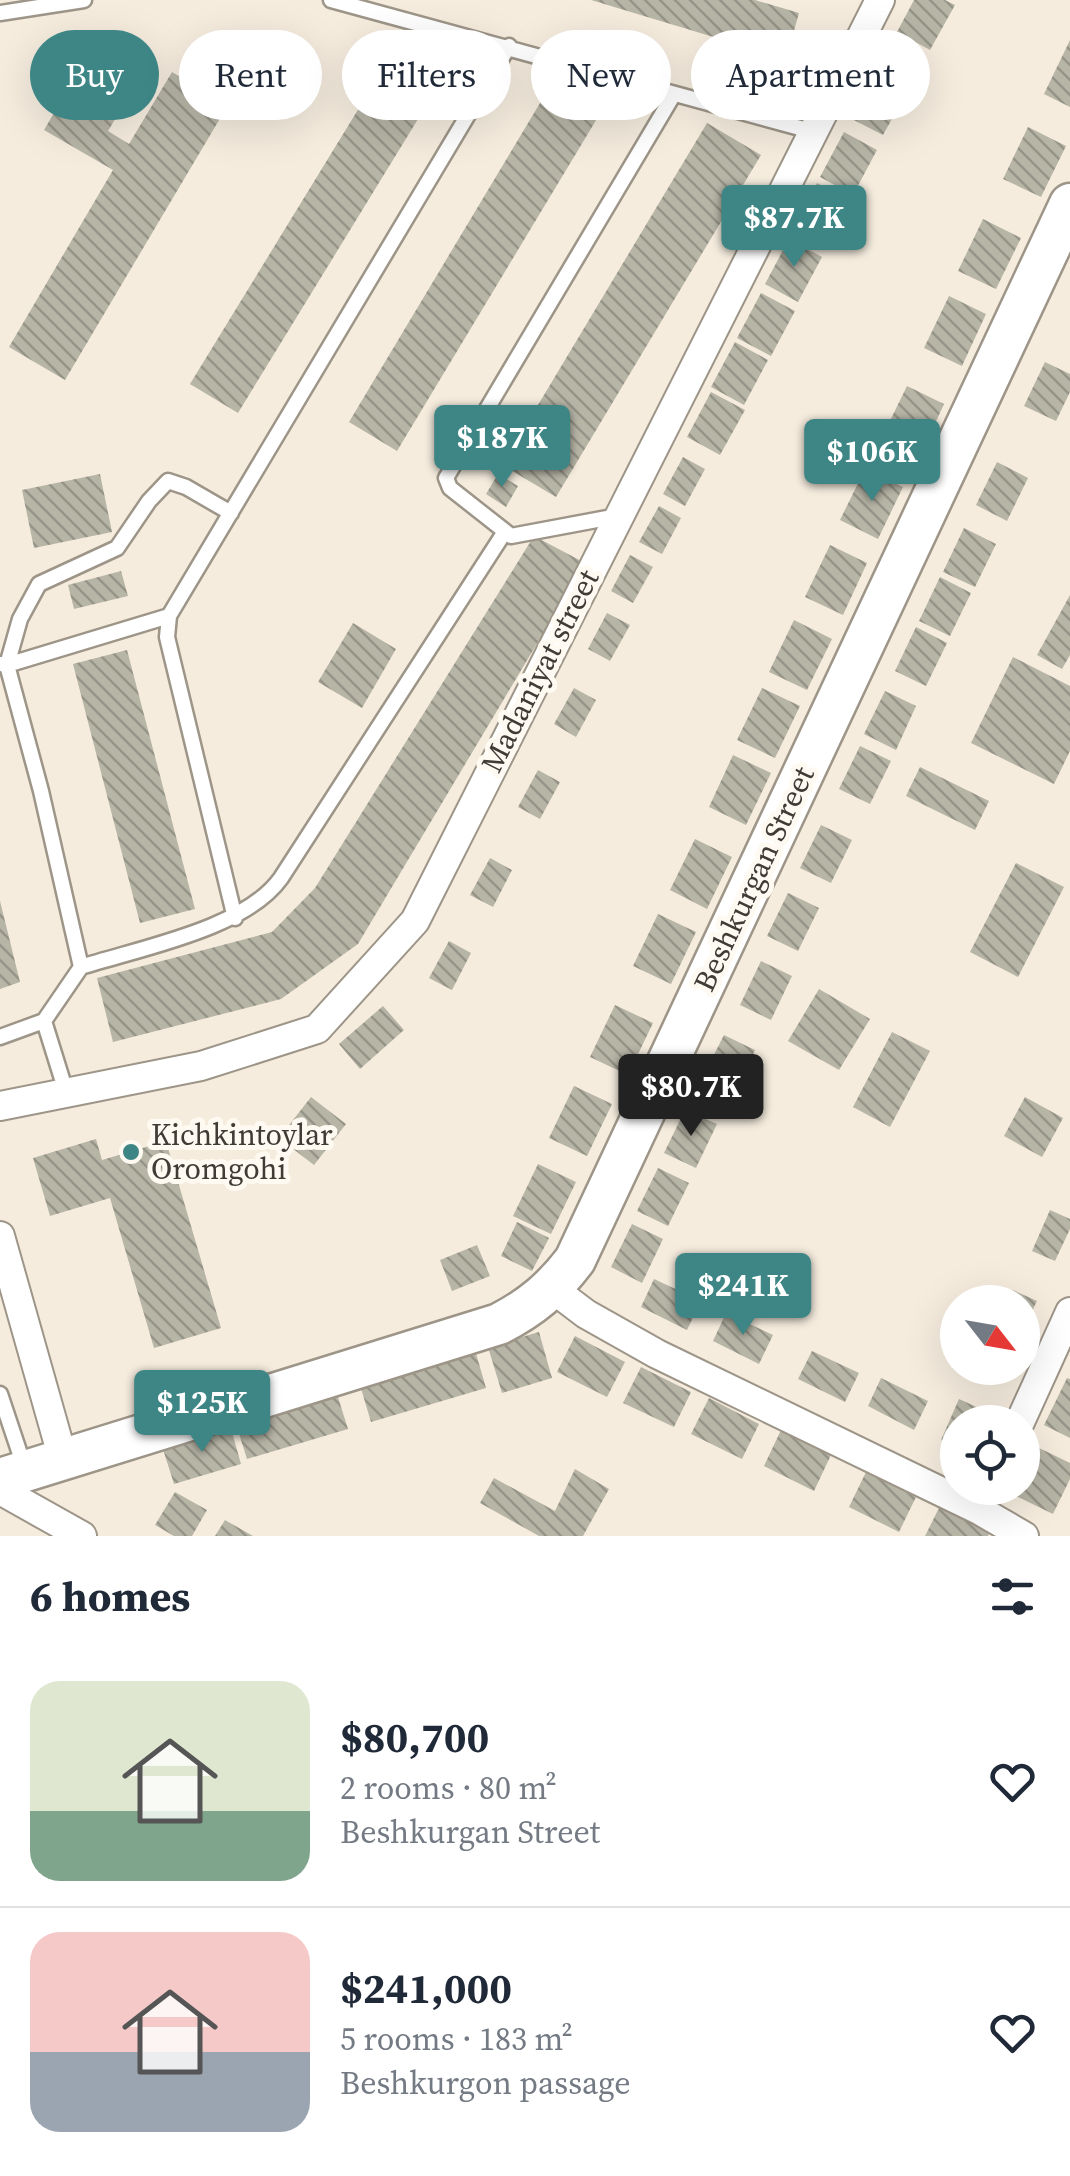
<!DOCTYPE html>
<html lang="en">
<head>
<meta charset="utf-8">
<style>
  :root { --surface:#fff; --page:#f6f6f7; --text:#1f2937; --muted:#747a83; --line:#e0e1e3; --accent:#3e8686 }
  body { margin:0; font-family:"Source Serif 4",serif; background:var(--page); color:var(--text); height:100vh; display:flex; flex-direction:column; font-size:38px; white-space:nowrap }
  * { box-sizing:border-box; margin:0 }
  p { font-size:32px; color:var(--muted) }
  .icon { flex:none; width:55px; height:55px; fill:none; stroke:currentColor; stroke-width:2; stroke-linecap:round; stroke-linejoin:round }
  .map { position:relative; height:1536px; overflow:hidden }
  .details { display:flex; flex-direction:column; background:var(--surface); flex:1 }
  .details>* { flex:none }
  .guide { position:absolute; left:30px; top:30px; width:1010px; height:90px; display:flex; gap:20px }
  .needle { width:65px; rotate:121deg }
  .fabs { position:absolute; left:940px; top:1285px; display:grid; gap:20px }
  .fabs a { display:grid; place-items:center; width:100px; height:100px; border-radius:50%; background:var(--surface); box-shadow:0 10px 40px #0002; font-size:50px }
  .price { position:absolute; translate:-50% -85px; padding:0 22px; border-radius:10px; background:var(--accent); color:#fff; font-size:32px; line-height:65px; filter:drop-shadow(0 2px 5px #0008) }
  .price::after { content:''; position:absolute; left:50%; top:60px; width:30px; height:22px; margin-left:-15px; background:inherit; clip-path:polygon(0 0,100% 0,50% 100%) }
  .price.selected { background:#222; color:#fff }
  ul { padding:0; list-style:none }
  li { display:flex; align-items:center; gap:30px; height:250px; padding:0 30px }
  li+li { border-top:2px solid var(--line) }
  li span { display:grid; place-items:center; flex:none; width:280px; height:200px; border-radius:30px; color:#555 }
  li>.icon { margin-inline-start:auto }
  span .icon { width:120px; height:120px; fill:#fffc; stroke-width:1 }
  li b { font-size:42px }
  h2 { display:flex; justify-content:space-between; align-items:center; height:120px; padding:0 30px; font-size:42px }
  .pill { padding:0 35px; border-radius:45px; background:var(--surface); box-shadow:0 10px 40px #0002; font-size:35px; line-height:90px }
  .pill.selected { background:var(--accent); color:#fff }
  .map>svg:first-child { display:block }
  .building { fill:url(#building-back-hatch) }
  .lines { fill:none; stroke-linecap:round; stroke-linejoin:round }
  .service-casing { stroke:#9d9588; stroke-width:19 }
  .minor-casing { stroke:#9d9588; stroke-width:32 }
  .secondary-casing { stroke:#9d9588; stroke-width:45 }
  .service { stroke:#fff; stroke-width:14 }
  .minor { stroke:#fff; stroke-width:28 }
  .secondary { stroke:#fff; stroke-width:40 }
  .poi-dot { fill:#3e8686; stroke:#fffaf1; stroke-width:4 }
  .labels { text-anchor:middle; stroke-width:10; stroke-linejoin:round; paint-order:stroke }
  .street-label { font-size:30px; fill:#3f3c36; stroke:#fffaf1 }
  .poi-label { font-size:30px; fill:#3f3c36; stroke:#fffaf1; text-anchor:start }
</style>
</head>
<body>
<div class="map">
<svg width="1070" height="1536" viewBox="0 0 1070 1536">
  <defs>
    <pattern id="building-back-hatch" width="6" height="6" patternUnits="userSpaceOnUse" patternTransform="scale(2.5)"><rect width="6" height="6" fill="#b7b5a6"/><path d="M-1 5l2 2M0 0l6 6M5-1l2 2" fill="none" stroke="#969488"/></pattern>
  </defs>
  <rect width="100%" height="100%" fill="#f5ecde"/>
  <path class="building" d="M 591,0 L 755,0 L 799,13 L 786,59 Z
    M 914,0 L 945,0 L 955,5 L 930,50 L 897,32 Z
    M 1070,40 L 1070,107 L 1044,94 Z
    M 397,46 L 445,75 L 238,413 L 190,384 Z
    M 172,72 L 228,105 L 65,380 L 9,347 L 113,170 L 44,130 L 72,82 L 120,111 L 108,131 L 129,144 Z
    M 875,72 L 908,90 L 883,135 L 850,118 Z
    M 552,83 L 601,112 L 397,451 L 349,422 Z
    M 707,123 L 761,155 L 556,497 L 502,465 Z
    M 1028,127 L 1066,146 L 1041,197 L 1003,179 Z
    M 844,132 L 877,150 L 853,195 L 820,177 Z
    M 817,183 L 851,201 L 826,246 L 793,229 Z
    M 983,219 L 1021,238 L 996,289 L 958,271 Z
    M 789,239 L 822,257 L 798,302 L 765,284 Z
    M 761,293 L 795,311 L 771,356 L 737,338 Z
    M 949,296 L 986,314 L 962,366 L 924,348 Z
    M 735,342 L 768,360 L 744,405 L 711,387 Z
    M 1045,362 L 1070,374 L 1070,392 L 1056,421 L 1024,406 Z
    M 907,386 L 944,404 L 920,456 L 882,437 Z
    M 711,392 L 745,410 L 720,455 L 687,437 Z
    M 683,457 L 705,469 L 685,506 L 663,494 Z
    M 997,462 L 1028,478 L 1007,521 L 976,505 Z
    M 865,469 L 903,487 L 878,539 L 840,520 Z
    M 100,474 L 112,532 L 34,548 L 22,490 Z
    M 498,474 L 518,486 L 506,507 L 486,494 Z
    M 659,506 L 681,518 L 662,554 L 639,542 Z
    M 964,528 L 996,544 L 975,587 L 943,572 Z
    M 534,536 L 585,563 L 358,944 L 281,999 L 113,1042 L 97,978 L 272,932 L 315,888 Z
    M 830,545 L 867,563 L 843,615 L 805,597 Z
    M 630,555 L 653,567 L 633,603 L 611,591 Z
    M 121,571 L 128,596 L 74,609 L 68,585 Z
    M 940,577 L 971,593 L 950,636 L 919,621 Z
    M 1070,595 L 1070,655 L 1062,669 L 1037,655 Z
    M 607,613 L 630,625 L 610,661 L 588,649 Z
    M 794,620 L 832,639 L 807,690 L 769,672 Z
    M 353,623 L 396,649 L 362,708 L 318,682 Z
    M 916,627 L 947,643 L 926,686 L 895,671 Z
    M 127,650 L 195,909 L 140,923 L 73,664 Z
    M 1013,657 L 1070,686 L 1070,751 L 1054,784 L 971,743 Z
    M 574,688 L 596,700 L 576,737 L 554,724 Z
    M 762,688 L 800,706 L 775,758 L 737,740 Z
    M 885,691 L 916,706 L 896,750 L 864,734 Z
    M 860,746 L 891,761 L 870,804 L 839,789 Z
    M 733,755 L 771,773 L 746,825 L 709,807 Z
    M 920,767 L 989,801 L 975,830 L 906,796 Z
    M 538,770 L 560,782 L 540,819 L 518,807 Z
    M 821,825 L 852,840 L 831,883 L 800,868 Z
    M 695,839 L 732,857 L 707,909 L 670,890 Z
    M 490,858 L 512,870 L 493,907 L 470,895 Z
    M 1016,863 L 1064,887 L 1018,977 L 970,952 Z
    M 788,893 L 819,908 L 798,951 L 767,936 Z
    M 0,901 L 20,982 L 0,989 Z
    M 658,914 L 696,932 L 671,984 L 633,966 Z
    M 449,941 L 471,953 L 452,990 L 429,978 Z
    M 761,961 L 792,976 L 771,1020 L 740,1005 Z
    M 819,989 L 870,1019 L 839,1070 L 788,1041 Z
    M 615,1005 L 653,1023 L 628,1075 L 590,1057 Z
    M 383,1006 L 404,1030 L 360,1069 L 339,1044 Z
    M 892,1032 L 930,1051 L 890,1127 L 853,1107 Z
    M 724,1035 L 755,1050 L 734,1093 L 702,1078 Z
    M 574,1086 L 612,1104 L 587,1156 L 549,1138 Z
    M 311,1097 L 346,1124 L 314,1165 L 279,1138 Z
    M 1025,1097 L 1063,1118 L 1042,1157 L 1004,1136 Z
    M 685,1110 L 717,1124 L 696,1168 L 664,1153 Z
    M 96,1139 L 102,1160 L 166,1141 L 221,1328 L 154,1348 L 110,1198 L 50,1216 L 33,1158 Z
    M 538,1164 L 576,1182 L 551,1234 L 513,1216 Z
    M 658,1168 L 689,1183 L 668,1226 L 637,1211 Z
    M 1050,1210 L 1070,1219 L 1070,1229 L 1055,1261 L 1032,1251 Z
    M 517,1222 L 549,1238 L 532,1271 L 501,1256 Z
    M 632,1224 L 663,1239 L 642,1283 L 611,1267 Z
    M 477,1245 L 490,1276 L 452,1291 L 440,1260 Z
    M 654,1279 L 701,1301 L 687,1330 L 641,1307 Z
    M 1013,1290 L 1037,1301 L 1022,1331 L 1022,1302 L 1008,1302 Z
    M 726,1313 L 773,1335 L 759,1364 L 713,1341 Z
    M 539,1332 L 552,1378 L 502,1393 L 488,1347 Z
    M 575,1336 L 625,1362 L 607,1397 L 557,1372 Z
    M 475,1350 L 486,1388 L 371,1422 L 360,1385 Z
    M 812,1351 L 859,1373 L 845,1402 L 798,1379 Z
    M 641,1367 L 691,1392 L 674,1427 L 623,1403 Z
    M 881,1378 L 928,1401 L 914,1430 L 868,1406 Z
    M 1067,1378 L 1070,1379 L 1070,1438 L 1044,1425 Z
    M 337,1394 L 348,1429 L 247,1459 L 236,1424 Z
    M 709,1398 L 759,1424 L 742,1459 L 691,1434 Z
    M 959,1399 L 983,1410 L 977,1422 L 958,1422 L 958,1447 L 941,1440 Z
    M 230,1425 L 241,1464 L 174,1484 L 162,1446 Z
    M 781,1430 L 831,1455 L 814,1491 L 764,1466 Z
    M 1037,1447 L 1070,1463 L 1070,1479 L 1053,1514 L 1014,1495 L 1017,1488 L 1022,1488 L 1022,1477 Z
    M 575,1469 L 609,1489 L 583,1536 L 539,1536 L 480,1503 L 494,1478 L 555,1511 Z
    M 866,1472 L 916,1497 L 899,1532 L 849,1507 Z
    M 175,1492 L 207,1510 L 192,1536 L 174,1536 L 155,1525 Z
    M 940,1506 L 990,1531 L 988,1536 L 925,1536 Z
    M 225,1520 L 253,1536 L 215,1536 Z"/>
  <g class="lines">
    <g class="service-casing">
      <path id="service" d="M 331,0 L 811,131
        M 0,13 L 84,0
        M 618,516 L 511,536 L 450,488 L 446,478 L 674,94
        M 0,664 L 7,665 L 41,791 L 81,967 L 44,1021 L 0,1037
        M 7,665 L 20,619 L 39,584 L 117,548 L 149,501 L 168,481 L 186,487 L 231,513
        M 7,665 L 169,616
        M 235,918 L 167,637 L 169,616 L 509,46
        M 81,967 C 140,948 245,929 281,878 L 504,533
        M 44,1021 L 67,1095
        M 0,1394 L 25,1469"/>
    </g>
    <g class="minor-casing">
      <path id="minor" d="M 0,1106 L 201,1066 L 317,1029 L 415,921 L 880,0
        M 0,1236 L 63,1459
        M 553,1289 L 586,1314 L 657,1354 L 979,1510 L 1024,1536
        M 1020,1422 L 1070,1312
        M 0,1490 L 82,1536"/>
    </g>
    <g class="secondary-casing">
      <path id="secondary" d="M 0,1479 L 499,1324 C 532,1307 553,1289 575,1260 L 1070,204"/>
    </g>
    <use href="#service" class="service"/>
    <use href="#minor" class="minor"/>
    <use href="#secondary" class="secondary"/>
  </g>
  <circle class="poi-dot" cx="131" cy="1152" r="10"/>
  <g class="labels">
    <g class="street-label">
      <text transform="translate(540 671) rotate(-63)" y="10">Madaniyat street</text>
      <text transform="translate(754 879) rotate(-65)" y="10">Beshkurgan Street</text>
    </g>
    <g class="poi-label">
      <text x="151" y="1145">Kichkintoylar<tspan x="151" dy="34">Oromgohi</tspan></text>
    </g>
  </g>
</svg>
<div class="fabs">
<a><svg class="needle" viewBox="-14 -14 28 28"><path d="M0-13l5 13h-10z" fill="#e53935"/><path d="M0 13l5-13h-10z" fill="#747a83"/></svg></a>
<a><svg class="icon" aria-label="locate" viewBox="0 0 24 24"><circle cx="12" cy="12" r="6"/><path d="M12 2v4M12 18v4M2 12h4M18 12h4"/></svg></a>
</div>
<b class="price" style="left:794px;top:270px">$87.7K</b>
<b class="price" style="left:502px;top:490px">$187K</b>
<b class="price" style="left:872px;top:504px">$106K</b>
<b class="price selected" style="left:691px;top:1139px">$80.7K</b>
<b class="price" style="left:743px;top:1338px">$241K</b>
<b class="price" style="left:202px;top:1455px">$125K</b>
<div class="guide">
<a class="pill selected">Buy</a>
<a class="pill">Rent</a>
<a class="pill">Filters</a>
<a class="pill">New</a>
<a class="pill">Apartment</a>
</div>
</div>
<section class="details">
<h2>6 homes<svg class="icon" aria-label="filters" viewBox="0 0 24 24"><path d="M4 7h16M4 17h16"/><circle cx="9" cy="7" r="2"/><circle cx="15" cy="17" r="2"/></svg></h2>
<ul>
<li><span style="background:linear-gradient(#dfe7d0 65%,#7fa58c 0)"><svg class="icon" aria-label="home" viewBox="0 0 24 24"><path d="M3 11l9-7 9 7M6 9v11h12V9"/></svg></span><div><b>$80,700</b><p>2 rooms · 80 m²</p><p>Beshkurgan Street</p></div><svg class="icon" aria-label="heart" viewBox="0 0 24 24"><path d="M12 20l-8-8c-3-5 5-10 8-4 3-6 11-1 8 4z"/></svg></li>
<li><span style="background:linear-gradient(#f6c9c9 60%,#9aa5b1 0)"><svg class="icon" aria-label="home" viewBox="0 0 24 24"><path d="M3 11l9-7 9 7M6 9v11h12V9"/></svg></span><div><b>$241,000</b><p>5 rooms · 183 m²</p><p>Beshkurgon passage</p></div><svg class="icon" aria-label="heart" viewBox="0 0 24 24"><path d="M12 20l-8-8c-3-5 5-10 8-4 3-6 11-1 8 4z"/></svg></li>
</ul>
</section>
</body>
</html>
